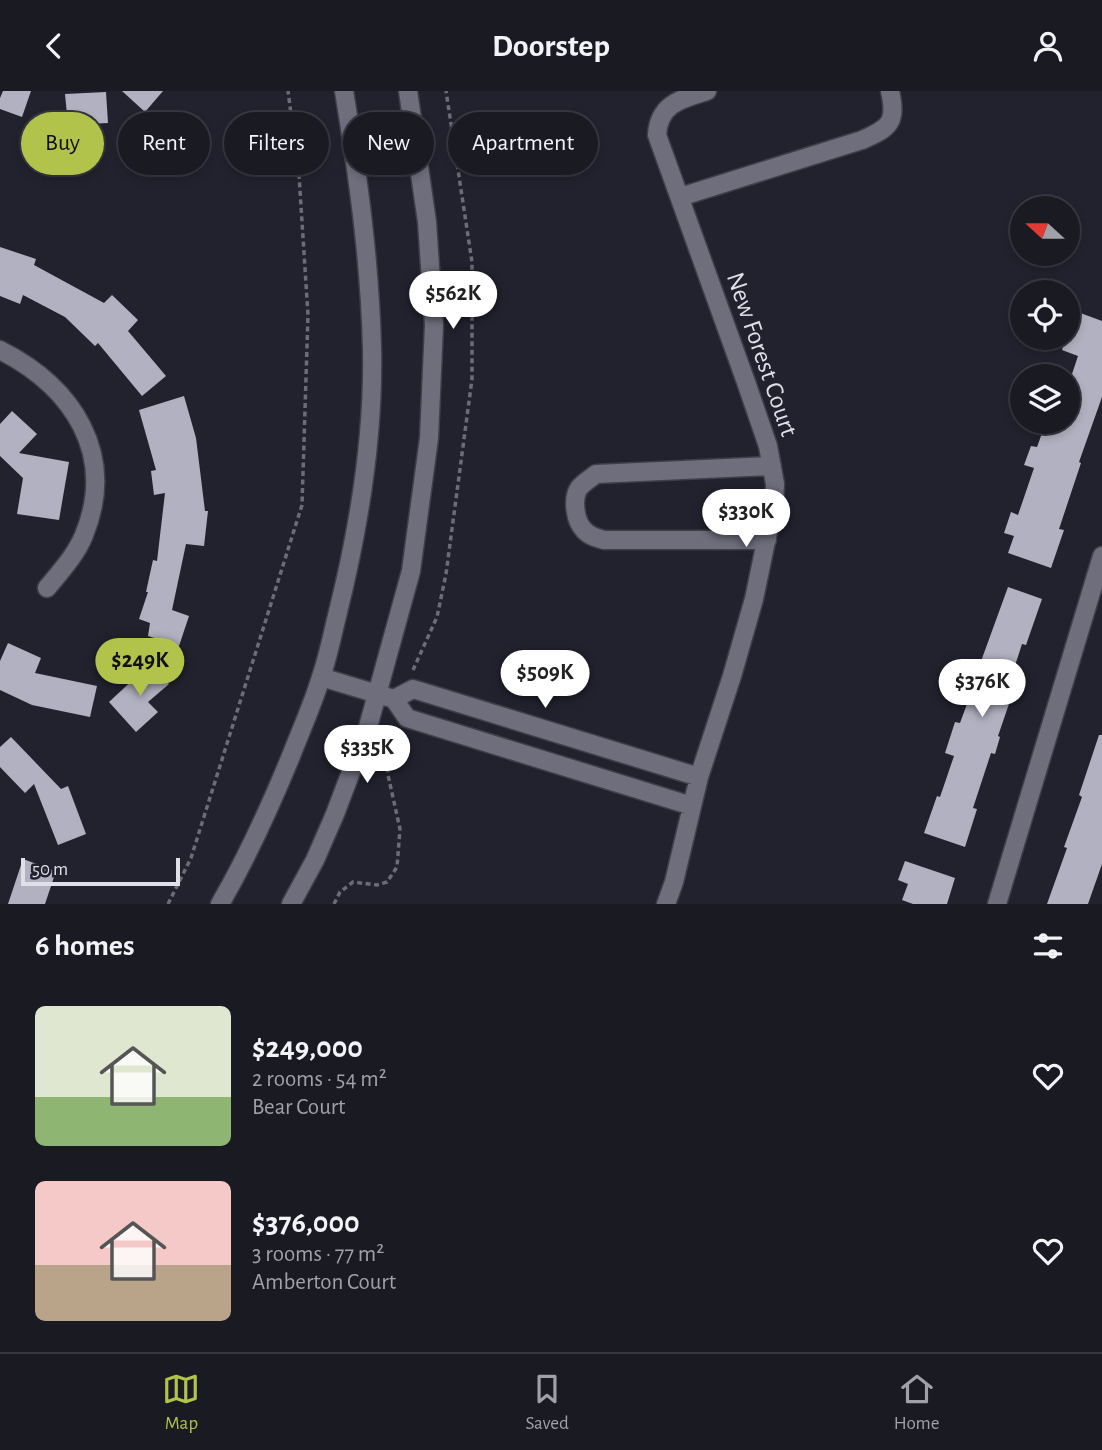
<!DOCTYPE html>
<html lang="en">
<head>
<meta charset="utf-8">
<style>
  :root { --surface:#1a1a23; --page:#23232b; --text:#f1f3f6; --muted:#9fa1a6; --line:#383841; --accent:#b2c34c }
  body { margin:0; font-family:"Alegreya Sans",sans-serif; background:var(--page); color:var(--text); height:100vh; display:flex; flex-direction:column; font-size:26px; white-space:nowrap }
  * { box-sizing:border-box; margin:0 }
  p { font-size:23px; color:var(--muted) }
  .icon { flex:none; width:38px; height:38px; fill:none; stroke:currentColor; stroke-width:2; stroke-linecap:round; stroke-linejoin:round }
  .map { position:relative; height:813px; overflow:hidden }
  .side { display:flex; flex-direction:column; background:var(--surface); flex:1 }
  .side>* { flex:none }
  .guide { position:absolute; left:21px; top:21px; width:700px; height:63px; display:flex; gap:14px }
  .needle { width:46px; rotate:291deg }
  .controls { position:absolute; left:1010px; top:105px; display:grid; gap:14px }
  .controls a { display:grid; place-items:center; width:70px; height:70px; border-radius:50%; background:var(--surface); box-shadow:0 4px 10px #0003,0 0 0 2px var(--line); font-size:35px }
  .scale { position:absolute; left:21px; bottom:18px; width:159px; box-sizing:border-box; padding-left:7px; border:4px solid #dfdfe8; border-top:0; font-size:19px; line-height:24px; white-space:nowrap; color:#dfdfe8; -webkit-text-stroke:5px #22222f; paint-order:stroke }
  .price { position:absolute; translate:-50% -60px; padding:0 16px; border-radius:24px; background:#fff; color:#222; font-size:23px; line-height:46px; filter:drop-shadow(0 2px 4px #0008) }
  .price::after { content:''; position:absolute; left:50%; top:42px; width:21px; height:16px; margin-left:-10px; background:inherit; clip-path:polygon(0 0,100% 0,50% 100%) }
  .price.active { background:var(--accent); color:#111 }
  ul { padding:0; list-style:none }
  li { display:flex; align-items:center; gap:21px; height:175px; padding:0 35px }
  li span { display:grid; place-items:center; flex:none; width:196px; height:140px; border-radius:10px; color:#555 }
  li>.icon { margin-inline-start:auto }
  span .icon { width:84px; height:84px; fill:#fffc; stroke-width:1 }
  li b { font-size:30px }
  h2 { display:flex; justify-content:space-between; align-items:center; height:84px; padding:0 35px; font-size:30px }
  .chip { padding:0 24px; border-radius:32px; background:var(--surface); box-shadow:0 4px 10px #0003,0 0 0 2px var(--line); font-size:24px; line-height:63px }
  .chip.active { background:var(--accent); color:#111 }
  header { display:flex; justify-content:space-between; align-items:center; height:91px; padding:0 35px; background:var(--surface); font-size:32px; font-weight:700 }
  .tab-bar { display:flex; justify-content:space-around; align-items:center; height:98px; border-top:2px solid var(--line); background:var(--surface); font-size:19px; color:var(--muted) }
  .tab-bar a { display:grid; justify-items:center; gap:4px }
  .tab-bar .active { color:var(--accent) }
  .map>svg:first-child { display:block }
  .building { fill:#b1b1c1 }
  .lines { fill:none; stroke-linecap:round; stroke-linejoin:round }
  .minor-casing { stroke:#3f3e49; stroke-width:21 }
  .path { stroke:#6c6c78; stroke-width:3.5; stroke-dasharray:5 3.5; stroke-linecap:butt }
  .minor { stroke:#6e6e7d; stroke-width:18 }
  .labels { text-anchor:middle; stroke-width:7; stroke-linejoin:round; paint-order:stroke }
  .street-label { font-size:26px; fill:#dfdfe8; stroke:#22222f }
</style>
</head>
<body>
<header><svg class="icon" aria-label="back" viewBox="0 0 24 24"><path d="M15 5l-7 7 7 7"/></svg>Doorstep<svg class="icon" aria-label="person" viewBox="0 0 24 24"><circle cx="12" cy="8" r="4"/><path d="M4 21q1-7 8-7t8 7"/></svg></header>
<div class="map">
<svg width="1102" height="813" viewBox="0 0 1102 813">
  <rect width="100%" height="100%" fill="#22222f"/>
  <path class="building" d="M 3,0 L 31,0 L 22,26 L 0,18 L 0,7 Z
    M 122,0 L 163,0 L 145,21 Z
    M 106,1 L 108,32 L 68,34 L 65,3 Z
    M 0,156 L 36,168 L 34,174 L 104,212 L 112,204 L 138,229 L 128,240 L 166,285 L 142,305 L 98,252 L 95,255 L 65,226 L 23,204 L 20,213 L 0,205 Z
    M 1075,220 L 1102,230 L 1102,306 L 1079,371 L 1081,372 L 1059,438 L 1064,439 L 1051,477 L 1008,462 L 1014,445 L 1004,442 L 1011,421 L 1018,424 L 1034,377 L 1024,374 L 1031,355 L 1037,356 L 1046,331 L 1068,331 L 1068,295 L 1078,265 L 1062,259 L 1066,247 L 1068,247 Z
    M 184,305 L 196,347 L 205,420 L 208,420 L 204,455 L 186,453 L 172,519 L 189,525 L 179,555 L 148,545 L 150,532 L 139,528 L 148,501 L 146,501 L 153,469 L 157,470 L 165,402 L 154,404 L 151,380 L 156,379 L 139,319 Z
    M 12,320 L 37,343 L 19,362 L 69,371 L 59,429 L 17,423 L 23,387 L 0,365 L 0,333 Z
    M 1008,496 L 1042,508 L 1026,554 L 1022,553 L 1006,602 L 1012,604 L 998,645 L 1000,646 L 995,663 L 991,662 L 973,717 L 977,718 L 965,756 L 924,742 L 937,705 L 940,706 L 954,665 L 945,662 L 955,631 L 960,632 L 971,602 L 962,599 L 968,581 L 976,584 Z
    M 8,552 L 41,567 L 35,582 L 97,595 L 90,626 L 32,614 L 0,599 L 0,570 Z
    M 151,572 L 169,593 L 148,611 L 158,621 L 136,641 L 109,611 Z
    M 1099,644 L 1102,644 L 1102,773 L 1088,813 L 1047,813 L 1067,757 L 1064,756 L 1082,706 L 1079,704 Z
    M 11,646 L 61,698 L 68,695 L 86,743 L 58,754 L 34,693 L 25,702 L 0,676 L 0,656 Z
    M 23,768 L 56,780 L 45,813 L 8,813 Z
    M 905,770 L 955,787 L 947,813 L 913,813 L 902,809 L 908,793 L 898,789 Z"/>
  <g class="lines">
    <g class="minor-casing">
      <path id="minor" d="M 680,106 L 862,49 C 890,37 897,31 890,0
        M 0,259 C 73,296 117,363 84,444 C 76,464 60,481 47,497
        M 767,449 L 604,449 C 597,447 589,445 584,439 C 575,430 572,408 579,397 C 583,392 591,387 596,383 L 772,375
        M 321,586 L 394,608 L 407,627 L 692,715
        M 394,608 L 413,598 L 699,686
        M 220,813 C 248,765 270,716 291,665 C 301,639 313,613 321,586 C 328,566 332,545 337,525 C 359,437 374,348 372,258 C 370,171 358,85 344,0
        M 291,813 L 315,769 L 335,723 L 368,636 L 411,480 L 429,347 L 434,234 L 427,131 L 408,0
        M 666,813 L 674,791 L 699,686 L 732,585 L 754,508 L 774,412 L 775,393 L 768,355 L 746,291 L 657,44 C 659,12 682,8 707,0
        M 997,813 L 1102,465"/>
    </g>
    <path class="path" d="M 413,579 L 437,526 L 446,483 L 472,288 L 472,171 L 446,0
      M 168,813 L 191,767 L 302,414 L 308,224 L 299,84 L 288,0
      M 334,813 L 340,801 L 353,791 L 377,794 L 387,791 L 397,776 L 400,738 L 388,684 L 387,661 L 394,639"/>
    <use href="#minor" class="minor"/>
  </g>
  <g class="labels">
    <g class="street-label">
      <text transform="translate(763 263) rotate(71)" y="9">New Forest Court</text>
    </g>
  </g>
</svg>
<div class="controls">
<a><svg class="needle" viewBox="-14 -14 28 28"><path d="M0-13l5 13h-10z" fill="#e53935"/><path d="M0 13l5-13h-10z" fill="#9fa1a6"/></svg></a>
<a><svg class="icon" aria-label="locate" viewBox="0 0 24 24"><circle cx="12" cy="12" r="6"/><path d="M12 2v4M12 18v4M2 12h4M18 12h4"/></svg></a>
<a><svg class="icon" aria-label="layers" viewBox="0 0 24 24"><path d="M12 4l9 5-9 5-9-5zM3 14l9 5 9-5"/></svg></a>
</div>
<div class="scale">50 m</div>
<b class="price" style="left:453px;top:240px">$562K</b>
<b class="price" style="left:746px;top:458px">$330K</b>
<b class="price active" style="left:140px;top:607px">$249K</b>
<b class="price" style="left:545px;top:619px">$509K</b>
<b class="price" style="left:982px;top:628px">$376K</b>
<b class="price" style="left:367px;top:694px">$335K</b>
<div class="guide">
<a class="chip active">Buy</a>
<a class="chip">Rent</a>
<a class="chip">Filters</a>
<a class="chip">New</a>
<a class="chip">Apartment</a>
</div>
</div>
<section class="side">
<h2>6 homes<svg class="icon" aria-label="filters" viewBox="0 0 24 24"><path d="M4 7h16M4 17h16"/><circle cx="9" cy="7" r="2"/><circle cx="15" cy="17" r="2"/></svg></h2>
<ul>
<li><span style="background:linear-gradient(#dfe7d0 65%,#8fb573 0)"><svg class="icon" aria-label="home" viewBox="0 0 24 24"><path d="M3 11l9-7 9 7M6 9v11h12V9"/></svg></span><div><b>$249,000</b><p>2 rooms · 54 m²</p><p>Bear Court</p></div><svg class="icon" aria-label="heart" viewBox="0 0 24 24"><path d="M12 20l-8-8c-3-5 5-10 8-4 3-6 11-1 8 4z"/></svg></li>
<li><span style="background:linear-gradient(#f6c9c9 60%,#b9a48a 0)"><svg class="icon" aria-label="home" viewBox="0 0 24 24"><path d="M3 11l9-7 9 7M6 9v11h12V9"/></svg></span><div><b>$376,000</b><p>3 rooms · 77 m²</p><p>Amberton Court</p></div><svg class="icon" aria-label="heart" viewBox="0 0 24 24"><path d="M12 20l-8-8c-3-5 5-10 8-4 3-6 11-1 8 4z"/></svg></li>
</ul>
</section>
<nav class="tab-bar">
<a class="active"><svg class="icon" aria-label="map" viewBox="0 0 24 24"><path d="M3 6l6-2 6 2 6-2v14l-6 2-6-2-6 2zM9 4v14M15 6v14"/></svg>Map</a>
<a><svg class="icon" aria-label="saved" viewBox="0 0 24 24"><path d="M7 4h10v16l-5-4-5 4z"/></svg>Saved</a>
<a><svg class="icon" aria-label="home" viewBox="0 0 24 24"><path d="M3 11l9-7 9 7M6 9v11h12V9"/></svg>Home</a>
</nav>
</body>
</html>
